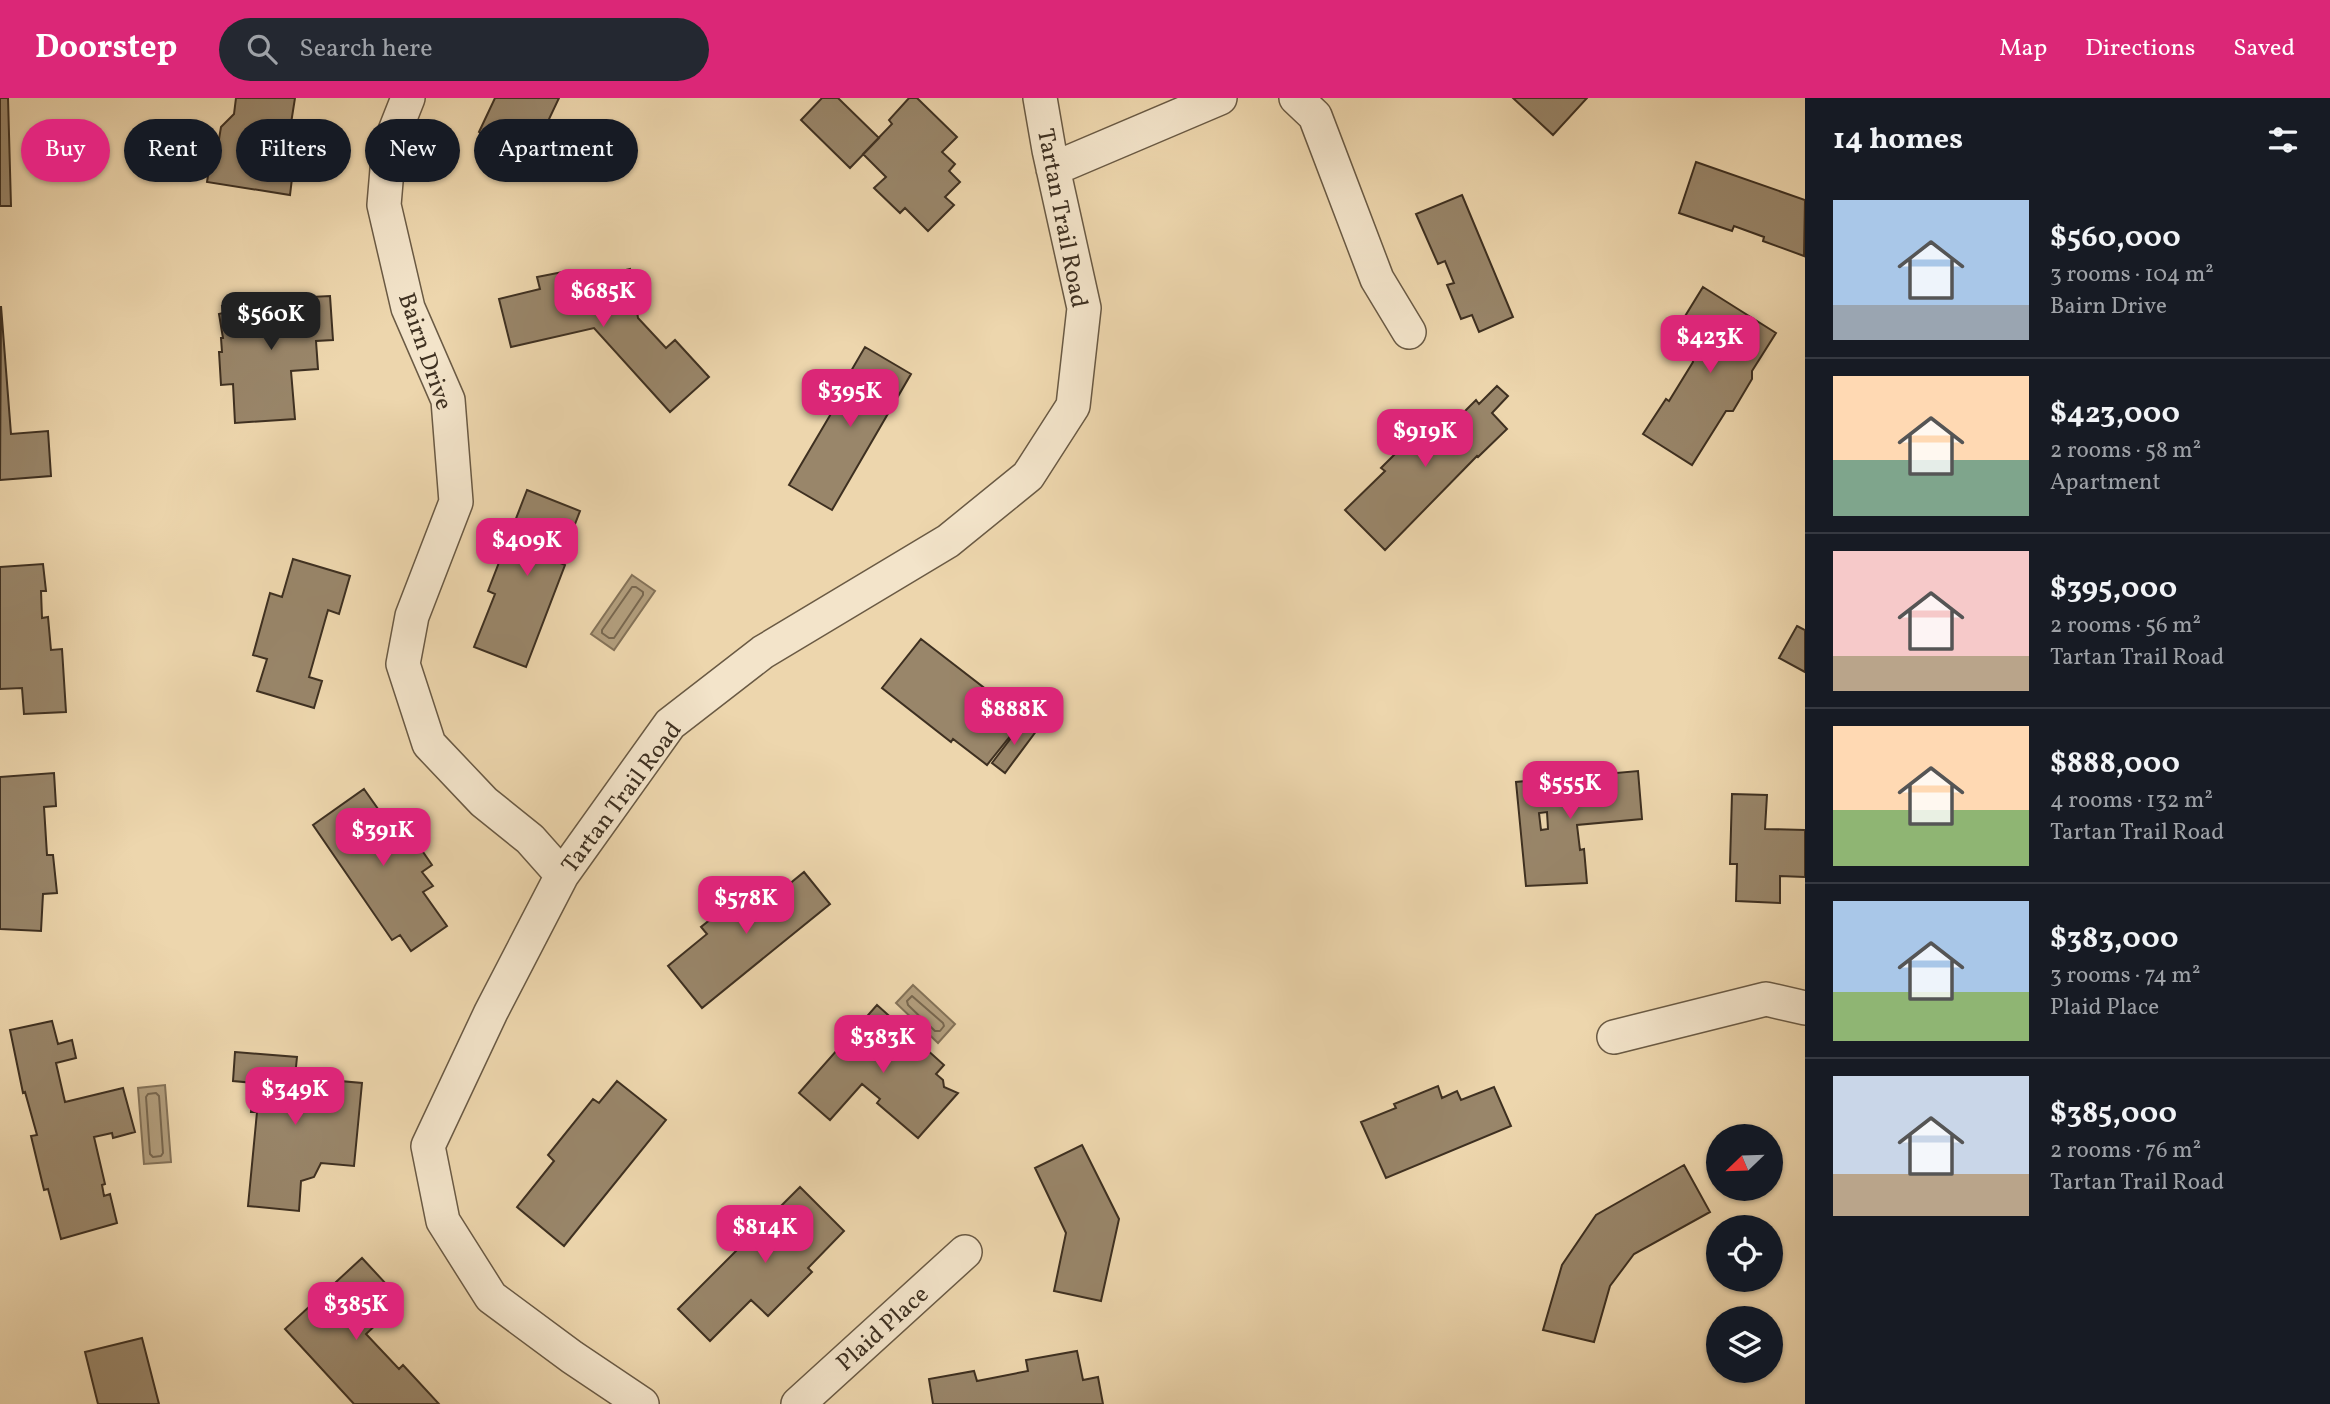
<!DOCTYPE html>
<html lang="en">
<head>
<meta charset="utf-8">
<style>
  :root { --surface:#171b24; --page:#242831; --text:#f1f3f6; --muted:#9ea1a6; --line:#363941; --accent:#db2777 }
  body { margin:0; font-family:Vollkorn,serif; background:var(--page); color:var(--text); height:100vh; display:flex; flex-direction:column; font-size:26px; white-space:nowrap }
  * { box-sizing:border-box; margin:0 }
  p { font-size:23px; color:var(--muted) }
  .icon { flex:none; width:38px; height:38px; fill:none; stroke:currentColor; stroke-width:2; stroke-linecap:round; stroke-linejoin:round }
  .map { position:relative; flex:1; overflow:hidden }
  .drawer { display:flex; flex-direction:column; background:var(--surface); width:525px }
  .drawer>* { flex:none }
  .banner { position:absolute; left:21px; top:21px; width:665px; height:63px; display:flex; gap:14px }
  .needle { width:46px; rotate:247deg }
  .buttons { position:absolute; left:1706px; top:1026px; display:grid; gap:14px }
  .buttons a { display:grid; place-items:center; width:77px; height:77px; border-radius:50%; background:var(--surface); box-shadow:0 2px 5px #0004; font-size:35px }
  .price { position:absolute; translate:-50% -60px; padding:0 16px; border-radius:14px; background:var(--accent); color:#fff; font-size:23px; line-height:46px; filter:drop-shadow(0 2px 4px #0008) }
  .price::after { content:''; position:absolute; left:50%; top:42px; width:21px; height:16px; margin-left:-10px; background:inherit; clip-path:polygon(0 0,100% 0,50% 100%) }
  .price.current { background:#222; color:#fff }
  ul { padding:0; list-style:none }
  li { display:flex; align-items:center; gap:21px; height:175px; padding:0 28px }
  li+li { border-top:2px solid var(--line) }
  li span { display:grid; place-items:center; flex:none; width:196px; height:140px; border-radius:0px; color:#555 }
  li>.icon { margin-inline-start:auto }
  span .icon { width:84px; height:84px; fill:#fffc; stroke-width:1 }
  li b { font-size:30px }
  h2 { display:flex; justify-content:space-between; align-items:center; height:84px; padding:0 28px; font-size:30px }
  .tag { padding:0 24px; border-radius:32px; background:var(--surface); box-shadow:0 2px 5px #0004; font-size:24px; line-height:63px }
  .tag.current { background:var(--accent); color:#fff }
  header { display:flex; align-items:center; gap:42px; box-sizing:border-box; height:98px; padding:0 35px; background:var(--accent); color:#fff }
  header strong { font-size:33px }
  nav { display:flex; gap:38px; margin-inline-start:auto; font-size:24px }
  .search { width:490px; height:63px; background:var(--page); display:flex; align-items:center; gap:18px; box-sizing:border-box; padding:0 24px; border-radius:38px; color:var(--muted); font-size:26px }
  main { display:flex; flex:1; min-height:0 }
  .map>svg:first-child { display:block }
  .water { fill:#b29e7d; stroke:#847258; stroke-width:2 }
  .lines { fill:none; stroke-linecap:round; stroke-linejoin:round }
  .shore { stroke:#78674f; stroke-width:2 }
  .building { fill:#99866a; stroke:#3e3021; stroke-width:2; fill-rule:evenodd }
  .minor-casing { stroke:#6a5a44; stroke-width:36 }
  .minor { stroke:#f3e4ca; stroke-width:33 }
  .labels { text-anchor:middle; stroke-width:5; stroke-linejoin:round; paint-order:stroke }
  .street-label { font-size:24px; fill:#3e3021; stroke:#f3e4ca }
</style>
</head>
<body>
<header>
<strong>Doorstep</strong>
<div class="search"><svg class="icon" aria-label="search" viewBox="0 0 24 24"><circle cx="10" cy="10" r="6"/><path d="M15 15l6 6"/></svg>Search here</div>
<nav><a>Map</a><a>Directions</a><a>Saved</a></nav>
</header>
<main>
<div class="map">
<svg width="1805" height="1306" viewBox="0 0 1805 1306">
  <rect width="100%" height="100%" fill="#edd6ad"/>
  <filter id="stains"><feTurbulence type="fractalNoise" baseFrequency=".00286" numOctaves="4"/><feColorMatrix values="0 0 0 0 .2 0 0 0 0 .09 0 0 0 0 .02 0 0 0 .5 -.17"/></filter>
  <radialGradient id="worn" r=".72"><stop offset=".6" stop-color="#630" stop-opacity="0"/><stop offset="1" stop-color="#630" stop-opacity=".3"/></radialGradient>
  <path class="water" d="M 632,477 L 655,493 L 614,552 L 591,536 Z
    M 913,887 L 955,926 L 938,945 L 896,905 Z
    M 165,987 L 171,1064 L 144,1066 L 138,990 Z"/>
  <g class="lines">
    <path class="shore" d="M 636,489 L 643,494 L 643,497 L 614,540 L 609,540 L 602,535 L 602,532 L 632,489 Z
      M 912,898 L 943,925 L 944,928 L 940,933 L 935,933 L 908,907 L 907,903 Z
      M 156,995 L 159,998 L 163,1055 L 161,1058 L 153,1059 L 150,1056 L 146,999 L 148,996 Z"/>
  </g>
  <path class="building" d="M 0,0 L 8,0 L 11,108 L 0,108 Z
    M 236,0 L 295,0 L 289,38 L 296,47 L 290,97 L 207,84 L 214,40 L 219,41 L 221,29 L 234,16 Z
    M 495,0 L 559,0 L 524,74 L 478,53 L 485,38 L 479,34 Z
    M 822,0 L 838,0 L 879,40 L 850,70 L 801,22 Z
    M 909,0 L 917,0 L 957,39 L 942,54 L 955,66 L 949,73 L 960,84 L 945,99 L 954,107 L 928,133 L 905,110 L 900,115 L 874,90 L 886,79 L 863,56 L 892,26 L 889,22 Z
    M 1513,0 L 1587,0 L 1553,37 Z
    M 1696,64 L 1805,102 L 1804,158 L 1763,143 L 1764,139 L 1734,128 L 1732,133 L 1679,115 Z
    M 1462,97 L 1513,219 L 1479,234 L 1472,217 L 1461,221 L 1447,187 L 1454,185 L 1445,163 L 1438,166 L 1416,116 Z
    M 630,171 L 638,220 L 666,250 L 675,242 L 709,279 L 670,314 L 594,230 L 511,249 L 499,201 L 540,191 L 537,179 L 568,173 L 570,185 Z
    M 1703,189 L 1776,235 L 1752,273 L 1752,281 L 1733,313 L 1726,313 L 1692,367 L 1643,336 L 1666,301 L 1669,303 L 1693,264 L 1692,257 L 1699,247 L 1705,245 L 1679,228 Z
    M 291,197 L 291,200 L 330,198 L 333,242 L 316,243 L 318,271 L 291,273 L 295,321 L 235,325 L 233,286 L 221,287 L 219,254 L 222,254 L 221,240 L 223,240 L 219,216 L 223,215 L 222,208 L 256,206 L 256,199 Z
    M 1,208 L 11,336 L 48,333 L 51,378 L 0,382 Z
    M 865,249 L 911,276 L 832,412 L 789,387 L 855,275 L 851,273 Z
    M 1497,288 L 1508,298 L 1492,315 L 1507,331 L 1478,359 L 1477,358 L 1385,452 L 1345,412 L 1385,373 L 1381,370 L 1395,356 L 1390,352 L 1415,327 L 1423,335 L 1437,321 L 1447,331 L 1476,302 L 1479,306 Z
    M 527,392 L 580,413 L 560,465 L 565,467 L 526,569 L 474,549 L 495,496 L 488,493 Z
    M 293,461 L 350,478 L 339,516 L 328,512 L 309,579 L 322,583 L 314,610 L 257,593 L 267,561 L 253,557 L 270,495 L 282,499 Z
    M 43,466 L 46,493 L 41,493 L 42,520 L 48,519 L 51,552 L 62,551 L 66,614 L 24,616 L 22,590 L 0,591 L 0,469 Z
    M 1797,528 L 1805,532 L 1805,574 L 1779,560 Z
    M 921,541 L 991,595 L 994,591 L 1027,617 L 987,667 L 953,641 L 951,644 L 882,590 Z
    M 1024,623 L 1037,632 L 1005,675 L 992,665 Z
    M 1638,673 L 1642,721 L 1577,727 L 1580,752 L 1584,751 L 1587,785 L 1526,788 L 1516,684 ZM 1547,714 L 1548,731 L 1541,732 L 1539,715 Z
    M 54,675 L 56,708 L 44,709 L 47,757 L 53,757 L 57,795 L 43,796 L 41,833 L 0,831 L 0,679 Z
    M 364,691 L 388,725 L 398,718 L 432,767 L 422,774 L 433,788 L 423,794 L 447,828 L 411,853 L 400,837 L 392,842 L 313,727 Z
    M 1732,696 L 1767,697 L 1765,731 L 1805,732 L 1805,779 L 1780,778 L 1780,805 L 1736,803 L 1737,766 L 1730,766 Z
    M 804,774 L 830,806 L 702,910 L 668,868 L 707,836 L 701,829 L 749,791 L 755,798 L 769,787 L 777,796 Z
    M 877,907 L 944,967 L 936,976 L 943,982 L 944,989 L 958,995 L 918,1040 L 877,1005 L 880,1001 L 862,986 L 830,1022 L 799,995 Z
    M 52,923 L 58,946 L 72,942 L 76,960 L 56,965 L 65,1004 L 123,990 L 135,1034 L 113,1040 L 112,1035 L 94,1039 L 105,1086 L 102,1087 L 104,1098 L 110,1096 L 117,1125 L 61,1141 L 48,1091 L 44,1092 L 31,1038 L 37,1037 L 25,994 L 23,995 L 10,932 Z
    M 235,954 L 297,959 L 295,979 L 362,985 L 354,1068 L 321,1065 L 314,1079 L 301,1083 L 299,1113 L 248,1108 L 257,1014 L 251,1014 L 254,985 L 233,983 Z
    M 617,983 L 666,1022 L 564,1148 L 517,1109 L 554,1063 L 548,1057 L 593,1001 L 599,1005 Z
    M 1438,988 L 1442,1000 L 1457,993 L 1461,1002 L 1494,989 L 1511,1028 L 1386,1080 L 1361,1024 L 1396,1010 L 1394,1006 Z
    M 1082,1047 L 1119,1121 L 1101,1203 L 1054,1193 L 1066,1135 L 1035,1070 Z
    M 1684,1067 L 1710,1114 L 1634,1156 L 1610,1188 L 1594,1244 L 1543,1232 L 1562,1167 L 1596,1117 Z
    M 800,1089 L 844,1133 L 808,1170 L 812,1174 L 768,1218 L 751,1202 L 710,1243 L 678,1211 Z
    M 362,1160 L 388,1188 L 380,1194 L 394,1210 L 366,1236 L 399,1271 L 403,1267 L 439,1306 L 354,1306 L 285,1231 Z
    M 142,1240 L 159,1306 L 98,1306 L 85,1254 Z
    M 1077,1253 L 1083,1282 L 1098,1279 L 1103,1306 L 933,1306 L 929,1281 L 974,1273 L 977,1283 L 1028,1273 L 1026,1262 Z"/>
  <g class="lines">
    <g class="minor-casing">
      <path id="minor" d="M 408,0 L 389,48 L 384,107 L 408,210 L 448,302 L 456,404 L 412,518 L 403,566 L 429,646 L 484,704 L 530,741 L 562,777
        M 1296,0 L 1315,18 L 1377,181 L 1409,234
        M 1053,71 L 1220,0
        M 1614,939 L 1766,901 L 1805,910
        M 642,1306 L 572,1259 L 491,1199 L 443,1123 L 428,1048 L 491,914 L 562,777 L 670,626 L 763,554 L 948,443 L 1028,378 L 1073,308 L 1084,210 L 1049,52 L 1040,0
        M 798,1306 L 965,1154"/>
    </g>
    <use href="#minor" class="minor"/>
  </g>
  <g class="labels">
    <g class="street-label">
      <text transform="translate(1063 120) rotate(79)" y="8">Tartan Trail Road</text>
      <text transform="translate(426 253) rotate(71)" y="8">Bairn Drive</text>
      <text transform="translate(621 699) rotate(-53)" y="8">Tartan Trail Road</text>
      <text transform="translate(882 1230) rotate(-42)" y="8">Plaid Place</text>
    </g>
  </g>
  <rect width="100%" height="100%" filter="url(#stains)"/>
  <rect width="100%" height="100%" fill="url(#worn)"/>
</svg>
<div class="buttons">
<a><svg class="needle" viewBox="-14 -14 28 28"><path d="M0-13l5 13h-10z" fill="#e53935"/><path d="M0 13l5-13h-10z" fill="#9ea1a6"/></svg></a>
<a><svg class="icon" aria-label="locate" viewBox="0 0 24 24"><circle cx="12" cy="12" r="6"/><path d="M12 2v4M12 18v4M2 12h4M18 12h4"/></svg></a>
<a><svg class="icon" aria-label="layers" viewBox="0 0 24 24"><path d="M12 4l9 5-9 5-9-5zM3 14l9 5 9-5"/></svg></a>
</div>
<b class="price" style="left:603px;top:231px">$685K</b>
<b class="price current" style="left:271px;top:254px">$560K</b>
<b class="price" style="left:1710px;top:277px">$423K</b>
<b class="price" style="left:850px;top:331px">$395K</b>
<b class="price" style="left:1425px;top:371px">$919K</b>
<b class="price" style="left:527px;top:480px">$409K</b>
<b class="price" style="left:1014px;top:649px">$888K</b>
<b class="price" style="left:1570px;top:723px">$555K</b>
<b class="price" style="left:383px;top:770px">$391K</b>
<b class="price" style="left:746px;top:838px">$578K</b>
<b class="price" style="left:883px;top:977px">$383K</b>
<b class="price" style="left:295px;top:1029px">$349K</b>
<b class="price" style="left:765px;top:1167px">$814K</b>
<b class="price" style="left:356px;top:1244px">$385K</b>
<div class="banner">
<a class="tag current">Buy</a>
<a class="tag">Rent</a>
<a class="tag">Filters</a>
<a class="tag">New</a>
<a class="tag">Apartment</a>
</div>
</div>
<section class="drawer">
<h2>14 homes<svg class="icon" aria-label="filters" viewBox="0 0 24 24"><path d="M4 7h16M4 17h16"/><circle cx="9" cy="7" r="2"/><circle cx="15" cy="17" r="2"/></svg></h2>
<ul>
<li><span style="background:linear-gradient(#a9c7e8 75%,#9aa5b1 0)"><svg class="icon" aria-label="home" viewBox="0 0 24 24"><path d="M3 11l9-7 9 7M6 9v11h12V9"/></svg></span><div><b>$560,000</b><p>3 rooms · 104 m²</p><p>Bairn Drive</p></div></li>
<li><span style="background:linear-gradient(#ffd9b3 60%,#7fa58c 0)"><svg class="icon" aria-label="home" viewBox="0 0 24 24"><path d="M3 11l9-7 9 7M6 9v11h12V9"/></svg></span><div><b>$423,000</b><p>2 rooms · 58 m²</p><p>Apartment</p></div></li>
<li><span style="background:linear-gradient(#f6c9c9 75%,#b9a48a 0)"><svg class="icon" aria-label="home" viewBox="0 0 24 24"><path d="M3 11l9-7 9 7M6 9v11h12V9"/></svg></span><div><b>$395,000</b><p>2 rooms · 56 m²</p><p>Tartan Trail Road</p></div></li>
<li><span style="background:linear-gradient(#ffd9b3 60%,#8fb573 0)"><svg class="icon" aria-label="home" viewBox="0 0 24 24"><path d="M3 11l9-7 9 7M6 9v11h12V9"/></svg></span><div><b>$888,000</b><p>4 rooms · 132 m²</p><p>Tartan Trail Road</p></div></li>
<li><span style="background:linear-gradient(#a9c7e8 65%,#8fb573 0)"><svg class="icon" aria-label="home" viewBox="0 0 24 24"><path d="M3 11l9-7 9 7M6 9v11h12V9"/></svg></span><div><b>$383,000</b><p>3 rooms · 74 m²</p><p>Plaid Place</p></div></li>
<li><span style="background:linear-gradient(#c9d6e8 70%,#b9a48a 0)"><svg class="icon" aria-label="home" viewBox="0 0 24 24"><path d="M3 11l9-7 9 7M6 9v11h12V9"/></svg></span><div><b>$385,000</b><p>2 rooms · 76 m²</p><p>Tartan Trail Road</p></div></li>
</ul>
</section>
</main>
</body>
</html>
